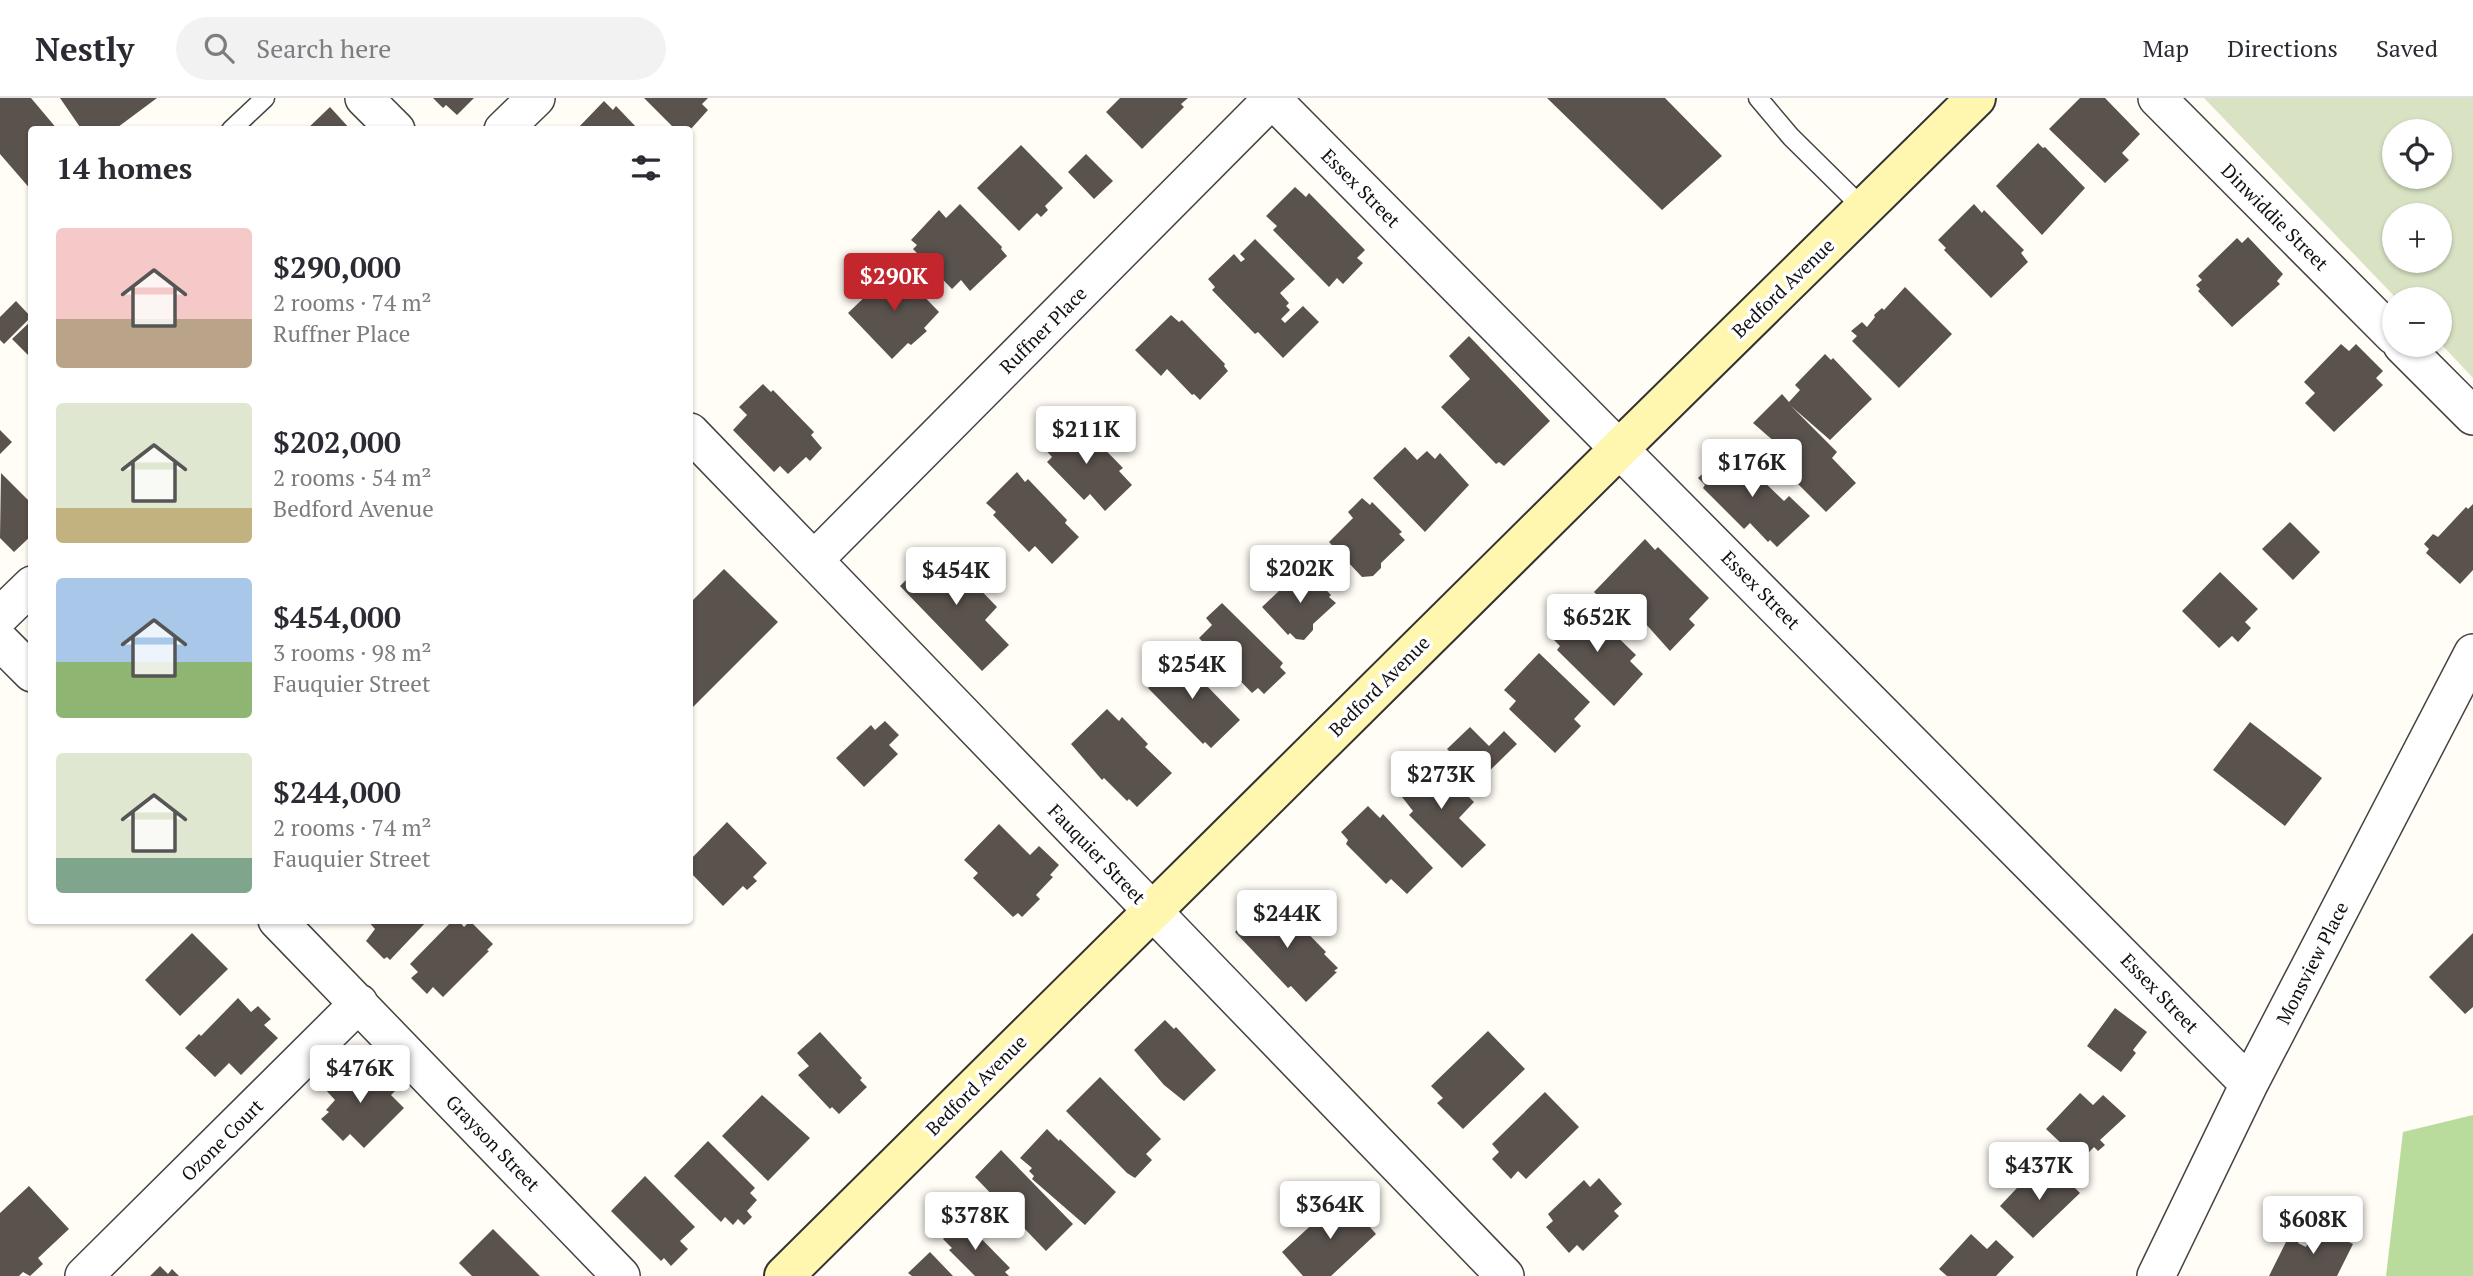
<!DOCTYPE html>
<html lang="en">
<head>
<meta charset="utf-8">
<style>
  :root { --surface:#fff; --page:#f2f2f3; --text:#2b2b33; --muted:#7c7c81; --line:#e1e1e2; --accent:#c4262e }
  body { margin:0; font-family:"PT Serif",serif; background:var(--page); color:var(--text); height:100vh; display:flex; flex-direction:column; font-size:26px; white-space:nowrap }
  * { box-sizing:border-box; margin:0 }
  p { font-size:23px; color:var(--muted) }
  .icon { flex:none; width:38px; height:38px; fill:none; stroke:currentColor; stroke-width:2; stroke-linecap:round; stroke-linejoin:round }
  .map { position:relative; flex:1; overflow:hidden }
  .drawer { position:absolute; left:28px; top:28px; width:665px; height:798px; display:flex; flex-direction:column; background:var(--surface); border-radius:7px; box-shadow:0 2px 5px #0004 }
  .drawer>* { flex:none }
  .tools { position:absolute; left:2382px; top:21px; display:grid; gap:14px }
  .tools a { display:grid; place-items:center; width:70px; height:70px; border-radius:50%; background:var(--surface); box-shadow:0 2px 5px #0004; font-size:35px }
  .price { position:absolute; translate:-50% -60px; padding:0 16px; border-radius:7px; background:#fff; color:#222; font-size:23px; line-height:46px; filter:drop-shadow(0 2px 4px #0008) }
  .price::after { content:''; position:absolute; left:50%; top:42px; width:21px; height:16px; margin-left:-10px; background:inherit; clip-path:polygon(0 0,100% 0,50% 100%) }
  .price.current { background:var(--accent); color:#fff }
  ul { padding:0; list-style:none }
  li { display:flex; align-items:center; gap:21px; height:175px; padding:0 28px }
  li span { display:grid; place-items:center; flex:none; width:196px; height:140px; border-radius:7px; color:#555 }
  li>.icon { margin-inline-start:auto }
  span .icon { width:84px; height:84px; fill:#fffc; stroke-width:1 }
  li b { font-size:30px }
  h2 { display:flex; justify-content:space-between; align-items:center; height:84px; padding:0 28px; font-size:30px }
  header { display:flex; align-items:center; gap:42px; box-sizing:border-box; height:98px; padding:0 35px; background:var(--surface); border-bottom:2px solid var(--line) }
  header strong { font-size:33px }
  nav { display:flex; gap:38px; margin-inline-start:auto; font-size:24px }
  .search { width:490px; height:63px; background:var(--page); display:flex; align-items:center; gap:18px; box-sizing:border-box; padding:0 24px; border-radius:38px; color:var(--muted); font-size:26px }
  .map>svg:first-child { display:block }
  .forest { fill:#b9dc9c }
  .cemetery { fill:#d9e3c4; fill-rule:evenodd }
  .building { fill:#5a524d }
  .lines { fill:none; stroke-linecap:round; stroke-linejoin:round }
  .lane-casing { stroke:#444; stroke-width:21 }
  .street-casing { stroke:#444; stroke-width:40 }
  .secondary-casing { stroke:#333; stroke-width:42 }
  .lane { stroke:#fff; stroke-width:18 }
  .street { stroke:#fff; stroke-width:37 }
  .secondary { stroke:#fff6b0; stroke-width:38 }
  .labels { text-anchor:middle; stroke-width:7; stroke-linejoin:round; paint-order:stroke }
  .street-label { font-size:19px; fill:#111; stroke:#fff }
</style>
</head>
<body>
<header>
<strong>Nestly</strong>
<div class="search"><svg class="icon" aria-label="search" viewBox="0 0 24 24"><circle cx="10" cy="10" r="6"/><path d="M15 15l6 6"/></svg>Search here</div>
<nav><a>Map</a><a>Directions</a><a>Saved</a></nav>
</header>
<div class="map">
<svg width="2473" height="1178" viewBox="0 0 2473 1178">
  <rect width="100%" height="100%" fill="#fffdf5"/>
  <path class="forest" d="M 2473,1017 L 2473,1178 L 2386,1178 L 2403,1034 Z"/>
  <path class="cemetery" d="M 2204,0 L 2473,0 L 2473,280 L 2440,245 L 2440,201 L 2397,201 ZM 2394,33 L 2440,33 L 2440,79 L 2394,79 ZM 2394,117 L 2440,117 L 2440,163 L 2394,163 Z"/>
  <path class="building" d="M 0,0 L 31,0 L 58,32 L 32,32 L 32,93 L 0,56 Z
    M 60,0 L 157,0 L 114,32 L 82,32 Z
    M 433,0 L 474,0 L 457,17 L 446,7 L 443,10 Z
    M 644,0 L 708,0 L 702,6 L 708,12 L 690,32 L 676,32 Z
    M 1120,0 L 1188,0 L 1181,6 L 1184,9 L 1142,51 L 1106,14 Z
    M 1547,0 L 1665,0 L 1722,58 L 1662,112 Z
    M 2080,0 L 2105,0 L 2140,36 L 2122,55 L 2129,62 L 2105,85 L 2049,31 Z
    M 604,3 L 613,12 L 616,8 L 639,32 L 576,32 Z
    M 330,9 L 351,32 L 306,32 Z
    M 2038,45 L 2043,50 L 2045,49 L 2085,90 L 2042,137 L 1996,88 Z
    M 1021,47 L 1063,90 L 1045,108 L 1048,112 L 1041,119 L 1037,115 L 1019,133 L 977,90 Z
    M 1086,56 L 1113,83 L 1094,101 L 1068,74 Z
    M 1295,89 L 1306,99 L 1309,95 L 1365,152 L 1357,160 L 1363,165 L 1343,186 L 1337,180 L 1329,189 L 1273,132 L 1277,128 L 1266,118 Z
    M 960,106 L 1002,149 L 1001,151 L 1007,158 L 970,193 L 961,182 L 952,191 L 913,151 L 917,147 L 911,142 L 939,112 L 946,120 Z
    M 1974,106 L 1982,115 L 1984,112 L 2024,152 L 2021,155 L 2028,164 L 1991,200 L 1944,152 L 1946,150 L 1938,142 Z
    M 2248,139 L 2283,176 L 2277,183 L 2280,186 L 2232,229 L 2198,193 L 2200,191 L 2196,187 L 2202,182 L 2198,178 L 2237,140 L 2242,145 Z
    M 1255,141 L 1295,181 L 1280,195 L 1289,205 L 1286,208 L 1290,212 L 1281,221 L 1285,225 L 1303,208 L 1319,224 L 1283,260 L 1258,234 L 1255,236 L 1212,192 L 1215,189 L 1208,181 L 1234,156 L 1241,164 L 1245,161 L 1240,156 Z
    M 896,169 L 939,214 L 924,230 L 927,233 L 911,247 L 908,245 L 892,261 L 848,215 Z
    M 1905,189 L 1952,236 L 1899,290 L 1852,243 L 1857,238 L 1851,233 L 1862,224 L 1867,229 L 1875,219 L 1874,217 L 1882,210 L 1884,212 Z
    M 16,203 L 31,219 L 4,246 L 0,242 L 0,219 Z
    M 1171,217 L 1179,224 L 1182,222 L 1225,266 L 1224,268 L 1228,273 L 1200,302 L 1194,296 L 1192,297 L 1167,271 L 1161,278 L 1135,252 Z
    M 32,222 L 32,261 L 12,241 Z
    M 1469,238 L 1550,323 L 1504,368 L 1499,364 L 1496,366 L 1441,309 L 1470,281 L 1449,258 Z
    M 2341,246 L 2349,253 L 2356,246 L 2383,273 L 2376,280 L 2383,287 L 2334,334 L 2305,305 L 2315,295 L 2304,284 Z
    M 1825,256 L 1831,262 L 1833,260 L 1872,301 L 1830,342 L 1791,308 L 1837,354 L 1832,360 L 1856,385 L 1826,414 L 1773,361 L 1783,351 L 1753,325 L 1782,296 L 1789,304 L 1800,292 L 1795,287 Z
    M 763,286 L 771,294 L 773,292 L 814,334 L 811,337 L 822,350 L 810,363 L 806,359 L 788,376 L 780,368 L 774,374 L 733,332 L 747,317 L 739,309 Z
    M 1070,322 L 1079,332 L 1082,328 L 1123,370 L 1119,373 L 1132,387 L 1105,413 L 1090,396 L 1084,402 L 1047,364 L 1052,359 L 1043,349 Z
    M 0,332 L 12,344 L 0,356 Z
    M 1405,349 L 1417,362 L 1427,353 L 1435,361 L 1440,355 L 1469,387 L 1425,434 L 1373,380 Z
    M 1729,350 L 1784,403 L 1789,398 L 1810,418 L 1777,449 L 1770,442 L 1768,444 L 1750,425 L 1744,431 L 1703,390 L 1705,387 L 1698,380 Z
    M 1017,374 L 1025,384 L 1028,381 L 1067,422 L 1065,425 L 1079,439 L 1052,466 L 1035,448 L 1029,454 L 993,417 L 996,414 L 986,405 Z
    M 1,375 L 32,406 L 32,437 L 14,454 L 0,440 Z
    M 1362,400 L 1370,407 L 1372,404 L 1402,434 L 1399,436 L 1405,442 L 1381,465 L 1381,470 L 1373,478 L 1362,479 L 1329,444 L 1353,420 L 1348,414 Z
    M 2473,406 L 2473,472 L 2460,486 L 2426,455 L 2429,451 L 2424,446 L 2433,436 L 2438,439 L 2466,409 L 2468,411 Z
    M 2290,424 L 2320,454 L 2293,482 L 2262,451 Z
    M 1645,441 L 1655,452 L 1658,449 L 1709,500 L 1689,521 L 1695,527 L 1670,553 L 1644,524 L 1635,534 L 1594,494 Z
    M 939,449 L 997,509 L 985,522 L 1009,547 L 982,573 L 900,488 Z
    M 1304,469 L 1331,497 L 1329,499 L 1336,505 L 1313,526 L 1313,532 L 1304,542 L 1296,541 L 1290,535 L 1288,537 L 1262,509 Z
    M 724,471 L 778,524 L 690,612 L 690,505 Z
    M 2220,474 L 2258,511 L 2245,524 L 2251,530 L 2238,544 L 2232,538 L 2219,550 L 2182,513 Z
    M 1222,505 L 1283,565 L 1280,569 L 1286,575 L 1264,596 L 1258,590 L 1252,595 L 1199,540 L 1212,527 L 1206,520 Z
    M 1578,508 L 1588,517 L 1592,514 L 1636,557 L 1630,563 L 1643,576 L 1614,608 L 1557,552 L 1560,548 L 1550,538 Z
    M 1172,552 L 1240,622 L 1211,650 L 1205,644 L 1203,646 L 1148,590 L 1159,578 L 1152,571 Z
    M 1539,555 L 1590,604 L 1574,621 L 1581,628 L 1555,655 L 1509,611 L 1516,603 L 1504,592 Z
    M 1107,611 L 1119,623 L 1122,619 L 1148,646 L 1145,649 L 1172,675 L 1137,709 L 1129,701 L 1127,703 L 1104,680 L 1102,682 L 1071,646 Z
    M 885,623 L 899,637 L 889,647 L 898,656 L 864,689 L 836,660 L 871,627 L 875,632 Z
    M 2250,624 L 2322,680 L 2285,728 L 2213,672 Z
    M 1470,629 L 1489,648 L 1504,633 L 1517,646 L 1479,683 L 1447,651 Z
    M 1423,661 L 1430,669 L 1435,665 L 1474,704 L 1459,720 L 1486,747 L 1462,770 L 1409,717 L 1413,713 L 1395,690 Z
    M 1368,708 L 1380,720 L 1383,716 L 1433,770 L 1407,796 L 1391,781 L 1386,786 L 1346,746 L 1348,742 L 1341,734 Z
    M 727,724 L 767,765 L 753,779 L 757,783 L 747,792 L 743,788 L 723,808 L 690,774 L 690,762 Z
    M 999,726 L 1030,757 L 1039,748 L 1059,767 L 1050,777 L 1053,779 L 1036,797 L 1040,801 L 1022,819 L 1018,815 L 1013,819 L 973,780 L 978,775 L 964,762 Z
    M 1270,800 L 1283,814 L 1285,812 L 1326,854 L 1324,856 L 1338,870 L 1334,873 L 1337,874 L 1306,904 L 1291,888 L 1288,890 L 1235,834 Z
    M 367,822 L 428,822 L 390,862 L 387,859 L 384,861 L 366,843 L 375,831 Z
    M 453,822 L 458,822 L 464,829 L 470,823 L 493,846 L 487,852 L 489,853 L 443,899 L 433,889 L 427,896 L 411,880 L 418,874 L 410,866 Z
    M 192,835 L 228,871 L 180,918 L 145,882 Z
    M 2473,835 L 2473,909 L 2465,916 L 2429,879 Z
    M 238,900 L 251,914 L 258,908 L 271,921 L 264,927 L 278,940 L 241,977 L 229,965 L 215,979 L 185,950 L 199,936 L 201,938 Z
    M 2115,910 L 2147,934 L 2133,952 L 2136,955 L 2121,974 L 2087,948 Z
    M 1165,922 L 1174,931 L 1176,929 L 1216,972 L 1184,1003 L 1164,987 L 1134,952 Z
    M 1488,933 L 1525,971 L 1463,1031 L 1437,1005 L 1443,1000 L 1431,988 Z
    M 820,934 L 862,980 L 860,982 L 867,989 L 839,1016 L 832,1009 L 830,1011 L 798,977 L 809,968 L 797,955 Z
    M 353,961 L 379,984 L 383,979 L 396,992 L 391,997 L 404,1010 L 364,1050 L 350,1036 L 343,1043 L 321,1021 L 329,1014 L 326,1012 L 335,1002 L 324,990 Z
    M 1100,979 L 1161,1041 L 1146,1056 L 1152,1062 L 1135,1080 L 1127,1075 L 1066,1013 Z
    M 1545,994 L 1579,1029 L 1526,1081 L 1518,1073 L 1511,1081 L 1492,1061 L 1499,1054 L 1492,1046 Z
    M 2080,995 L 2093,1007 L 2103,997 L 2126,1018 L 2100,1042 L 2105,1047 L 2098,1053 L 2094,1049 L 2080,1063 L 2046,1031 Z
    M 762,997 L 810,1040 L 768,1083 L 722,1038 Z
    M 1047,1031 L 1059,1043 L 1060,1041 L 1116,1094 L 1085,1127 L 1032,1081 L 1034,1078 L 1029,1073 L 1032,1070 L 1020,1060 Z
    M 708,1043 L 755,1090 L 750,1095 L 757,1102 L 747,1113 L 752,1119 L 744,1127 L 738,1121 L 733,1127 L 725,1119 L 721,1124 L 674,1078 Z
    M 1001,1052 L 1073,1126 L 1046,1153 L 975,1079 Z
    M 2033,1073 L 2046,1085 L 2058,1073 L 2080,1095 L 2033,1140 L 2000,1108 Z
    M 645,1078 L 695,1129 L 680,1143 L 688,1151 L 671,1168 L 664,1160 L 661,1163 L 611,1113 Z
    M 1599,1080 L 1622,1106 L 1614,1113 L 1619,1118 L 1583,1153 L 1577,1147 L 1569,1155 L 1546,1129 L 1553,1123 L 1548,1116 L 1584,1082 L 1590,1089 Z
    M 29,1088 L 69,1131 L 38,1160 L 43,1166 L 30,1178 L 23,1174 L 19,1178 L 0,1178 L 0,1115 Z
    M 1343,1098 L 1376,1136 L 1331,1178 L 1303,1178 L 1282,1154 Z
    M 963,1122 L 1010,1170 L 1005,1174 L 1009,1178 L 975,1178 L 949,1152 L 952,1150 L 943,1141 Z
    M 2316,1128 L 2353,1146 L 2337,1178 L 2269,1178 L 2290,1136 L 2301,1141 L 2298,1145 L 2306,1149 Z
    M 493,1131 L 540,1178 L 472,1178 L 459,1165 Z
    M 1971,1136 L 1987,1151 L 1996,1142 L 2014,1159 L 1996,1178 L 1947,1178 L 1939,1171 Z
    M 930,1154 L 953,1178 L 912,1178 L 908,1175 Z
    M 160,1168 L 168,1176 L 172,1171 L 179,1178 L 150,1178 Z"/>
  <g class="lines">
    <g class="lane-casing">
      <path id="lane" d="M 1758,0 L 1791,39 L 1864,111
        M 231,32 L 265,0"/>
    </g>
    <g class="street-casing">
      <path id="street" d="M 364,0 L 396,32
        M 1271,0 L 2249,986
        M 2157,0 L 2394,238
        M 503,32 L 536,0
        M 2402,247 L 2473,318
        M 690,334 L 1505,1178
        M 814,462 L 1272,1
        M 0,518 L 32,487
        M 0,543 L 32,575
        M 277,822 L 621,1178
        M 84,1178 L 359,905
        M 2156,1178 L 2249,986 L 2473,555"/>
    </g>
    <g class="secondary-casing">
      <path id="secondary" d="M 784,1178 L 1620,350 L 1976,0"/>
    </g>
    <use href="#lane" class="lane"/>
    <use href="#street" class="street"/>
    <use href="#secondary" class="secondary"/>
  </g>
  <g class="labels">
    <g class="street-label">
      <text transform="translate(1361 90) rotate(45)" y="7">Essex Street</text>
      <text transform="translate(2275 119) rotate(45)" y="7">Dinwiddie Street</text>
      <text transform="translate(1783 190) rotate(-44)" y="7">Bedford Avenue</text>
      <text transform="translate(1043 232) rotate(-45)" y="7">Ruffner Place</text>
      <text transform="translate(1761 492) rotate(45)" y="7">Essex Street</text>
      <text transform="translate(1379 588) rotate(-45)" y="7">Bedford Avenue</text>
      <text transform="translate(1097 756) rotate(46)" y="7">Fauquier Street</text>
      <text transform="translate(2312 865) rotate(-63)" y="7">Monsview Place</text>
      <text transform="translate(2160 895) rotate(46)" y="7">Essex Street</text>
      <text transform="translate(976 987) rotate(-45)" y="7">Bedford Avenue</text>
      <text transform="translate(222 1042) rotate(-45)" y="7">Ozone Court</text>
      <text transform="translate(493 1045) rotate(46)" y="7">Grayson Street</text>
    </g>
  </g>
</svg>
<div class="tools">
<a><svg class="icon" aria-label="locate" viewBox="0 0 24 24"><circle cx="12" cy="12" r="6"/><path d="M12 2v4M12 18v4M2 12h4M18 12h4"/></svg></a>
<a>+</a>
<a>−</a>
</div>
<b class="price current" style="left:894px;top:215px">$290K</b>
<b class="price" style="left:1086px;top:368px">$211K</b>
<b class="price" style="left:1752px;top:401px">$176K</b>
<b class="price" style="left:1300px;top:507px">$202K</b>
<b class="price" style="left:956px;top:509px">$454K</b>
<b class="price" style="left:1597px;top:556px">$652K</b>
<b class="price" style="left:1192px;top:603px">$254K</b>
<b class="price" style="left:1441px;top:713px">$273K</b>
<b class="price" style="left:1287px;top:852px">$244K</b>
<b class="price" style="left:360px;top:1007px">$476K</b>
<b class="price" style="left:2039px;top:1104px">$437K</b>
<b class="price" style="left:1330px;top:1143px">$364K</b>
<b class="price" style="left:975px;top:1154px">$378K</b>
<b class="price" style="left:2313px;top:1158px">$608K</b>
<section class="drawer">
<h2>14 homes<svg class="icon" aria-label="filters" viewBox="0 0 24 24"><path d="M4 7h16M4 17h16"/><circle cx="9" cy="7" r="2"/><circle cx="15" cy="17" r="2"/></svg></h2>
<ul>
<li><span style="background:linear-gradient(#f6c9c9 65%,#b9a48a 0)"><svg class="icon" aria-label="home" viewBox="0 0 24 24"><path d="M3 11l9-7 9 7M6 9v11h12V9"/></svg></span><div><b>$290,000</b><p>2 rooms · 74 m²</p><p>Ruffner Place</p></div></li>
<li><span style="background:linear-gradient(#dfe7d0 75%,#c2b280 0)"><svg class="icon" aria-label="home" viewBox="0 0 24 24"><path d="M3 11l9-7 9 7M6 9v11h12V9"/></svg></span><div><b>$202,000</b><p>2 rooms · 54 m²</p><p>Bedford Avenue</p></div></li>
<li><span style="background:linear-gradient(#a9c7e8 60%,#8fb573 0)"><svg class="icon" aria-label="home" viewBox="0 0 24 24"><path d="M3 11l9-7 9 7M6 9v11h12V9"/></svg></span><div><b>$454,000</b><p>3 rooms · 98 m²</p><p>Fauquier Street</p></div></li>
<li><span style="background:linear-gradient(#dfe7d0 75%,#7fa58c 0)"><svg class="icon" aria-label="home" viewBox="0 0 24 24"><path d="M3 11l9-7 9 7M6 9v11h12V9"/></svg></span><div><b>$244,000</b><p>2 rooms · 74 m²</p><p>Fauquier Street</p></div></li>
</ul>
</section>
</div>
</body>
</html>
